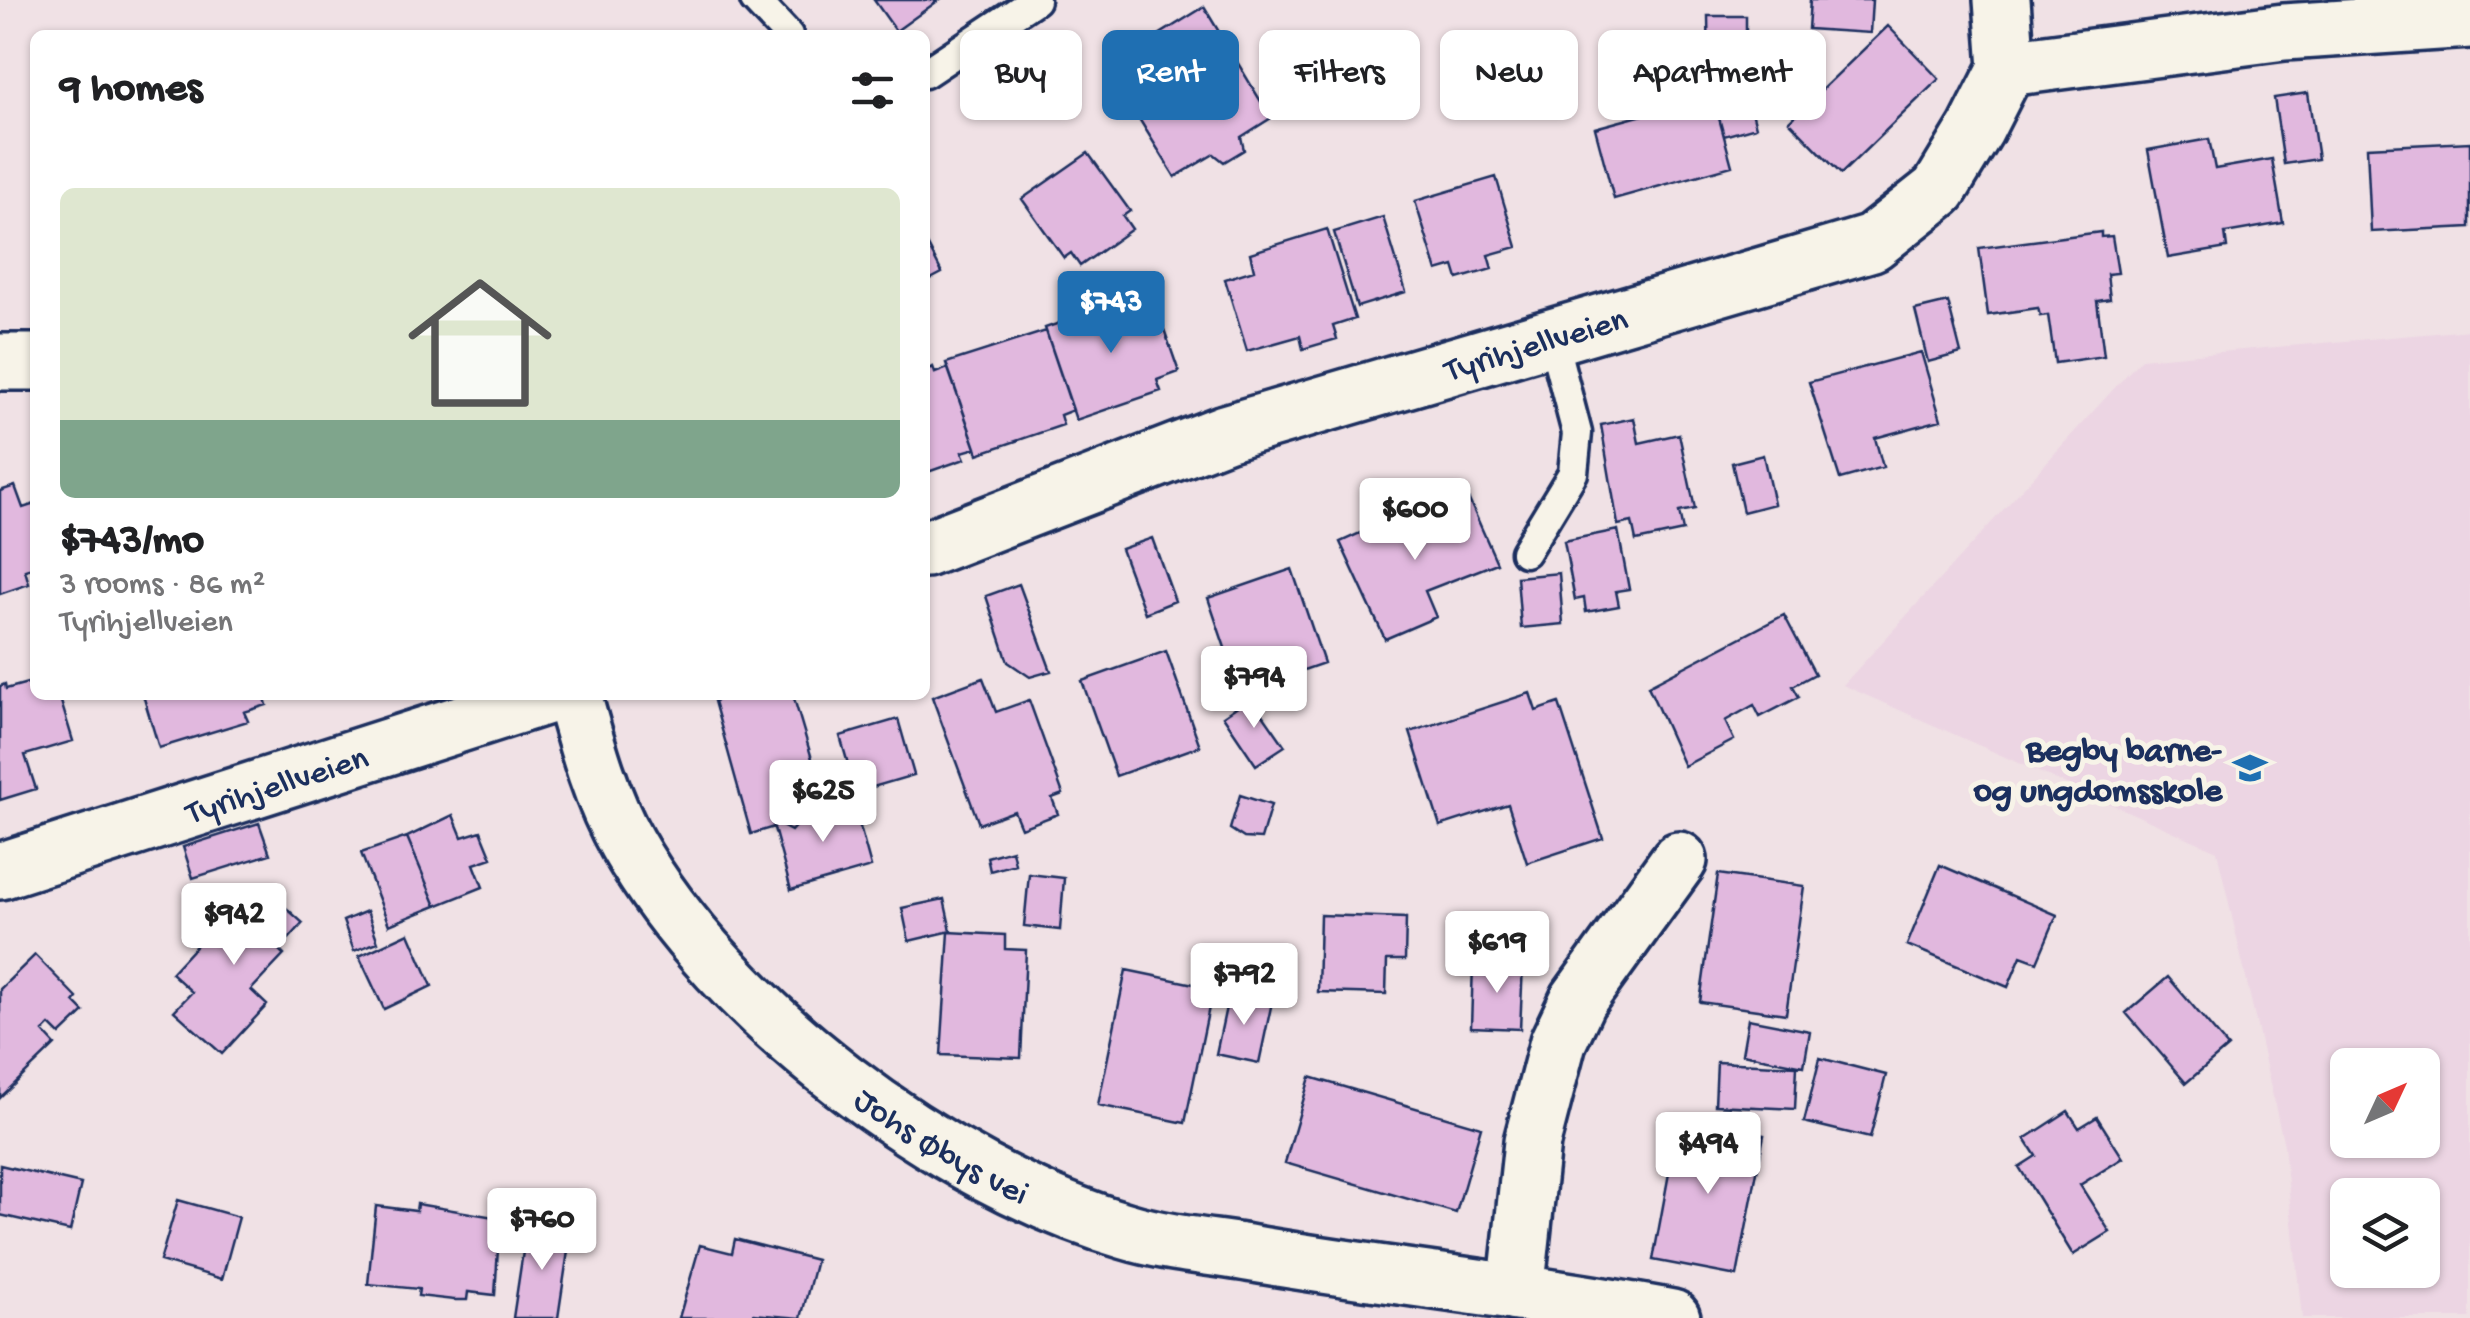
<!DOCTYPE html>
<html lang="en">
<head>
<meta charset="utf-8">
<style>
  :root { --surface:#fff; --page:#f2f2f2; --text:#202124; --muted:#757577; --accent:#1f6fb2 }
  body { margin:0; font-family:"Gochi Hand",sans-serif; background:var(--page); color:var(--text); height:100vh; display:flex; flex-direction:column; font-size:38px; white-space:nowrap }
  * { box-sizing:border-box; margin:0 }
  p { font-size:32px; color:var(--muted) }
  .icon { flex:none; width:55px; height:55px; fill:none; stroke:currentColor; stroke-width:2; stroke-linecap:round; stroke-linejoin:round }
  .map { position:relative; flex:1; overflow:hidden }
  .side { position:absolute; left:30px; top:30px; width:900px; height:670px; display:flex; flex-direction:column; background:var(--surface); border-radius:15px; box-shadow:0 2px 8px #0004 }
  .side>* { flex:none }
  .hud { position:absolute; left:960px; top:30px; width:950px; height:90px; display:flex; gap:20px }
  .needle { width:65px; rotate:46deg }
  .tools { position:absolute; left:2330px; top:1048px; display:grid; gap:20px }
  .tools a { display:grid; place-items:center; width:110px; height:110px; border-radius:15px; background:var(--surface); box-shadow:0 2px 8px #0004; font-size:50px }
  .price { position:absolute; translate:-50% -85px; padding:0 22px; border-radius:10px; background:#fff; color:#222; font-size:32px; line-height:65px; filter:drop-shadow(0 2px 5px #0008) }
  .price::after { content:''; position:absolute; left:50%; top:60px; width:30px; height:22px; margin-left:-15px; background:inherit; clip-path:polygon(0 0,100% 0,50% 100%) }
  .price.current { background:var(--accent); color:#fff }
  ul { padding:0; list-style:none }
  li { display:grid; align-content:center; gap:20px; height:530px; padding:0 30px }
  li span { display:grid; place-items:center; height:310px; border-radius:15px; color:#555 }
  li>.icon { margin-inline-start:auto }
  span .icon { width:180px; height:180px; fill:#fffc; stroke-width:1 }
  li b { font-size:42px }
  h2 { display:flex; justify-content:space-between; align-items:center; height:120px; padding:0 30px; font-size:42px }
  .chip { padding:0 35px; border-radius:15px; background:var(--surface); box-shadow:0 2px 8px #0004; font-size:35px; line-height:90px }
  .chip.current { background:var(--accent); color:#fff }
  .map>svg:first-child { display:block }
  .built { fill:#ecd5e3; fill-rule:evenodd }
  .building { fill:#e1b8de; stroke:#1b2f5e; stroke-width:2.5 }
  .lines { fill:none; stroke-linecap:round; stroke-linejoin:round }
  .lane-casing { stroke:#1b2f5e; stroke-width:35 }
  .street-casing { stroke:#1b2f5e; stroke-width:62 }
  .lane { stroke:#f7f3e8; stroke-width:28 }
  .street { stroke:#f7f3e8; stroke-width:55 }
  .labels { text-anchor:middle; stroke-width:10; stroke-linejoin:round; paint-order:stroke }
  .street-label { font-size:35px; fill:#1b2f5e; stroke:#f7f3e8 }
  .poi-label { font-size:35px; font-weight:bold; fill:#1b2f5e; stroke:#f7f3e8; text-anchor:end }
</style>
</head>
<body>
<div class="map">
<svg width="2470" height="1318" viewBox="0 0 2470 1318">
  <rect width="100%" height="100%" fill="#f0e1e5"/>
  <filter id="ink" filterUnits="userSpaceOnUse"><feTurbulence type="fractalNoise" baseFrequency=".01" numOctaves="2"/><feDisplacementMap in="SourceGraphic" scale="20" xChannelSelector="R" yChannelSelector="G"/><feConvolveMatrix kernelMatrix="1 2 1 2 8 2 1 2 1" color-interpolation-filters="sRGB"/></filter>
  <g filter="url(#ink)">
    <path class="built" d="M 2470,330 L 2470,1318 L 2302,1318 L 2284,1145 L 2217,851 L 1843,685 L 2141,359 ZM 2348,1065 L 2422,1065 L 2422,1140 L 2348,1140 ZM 2348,1195 L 2422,1195 L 2422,1270 L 2348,1270 Z"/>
    <path class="building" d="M 874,0 L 939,0 L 896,31 Z
      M 1810,0 L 1872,0 L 1870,33 L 1808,29 Z
      M 1204,7 L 1271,118 L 1241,137 L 1244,150 L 1224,162 L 1214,154 L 1175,177 L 1107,67 Z
      M 1708,16 L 1746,16 L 1746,71 L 1709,72 Z
      M 1014,25 L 1034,58 L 991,85 L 970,53 Z
      M 1888,26 L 1939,79 L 1841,174 L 1789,121 Z
      M 1742,74 L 1756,127 L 1724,136 L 1713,96 L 1708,97 L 1705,84 Z
      M 2308,93 L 2318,159 L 2284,164 L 2274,98 Z
      M 1713,96 L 1732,166 L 1614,199 L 1595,128 Z
      M 2209,139 L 2215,169 L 2272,159 L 2283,223 L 2225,233 L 2227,248 L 2168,258 L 2148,150 Z
      M 2470,142 L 2470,227 L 2371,232 L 2367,147 Z
      M 1088,153 L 1130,211 L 1123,216 L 1132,229 L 1080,266 L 1071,253 L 1064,258 L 1022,199 Z
      M 1496,177 L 1517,247 L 1488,255 L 1492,269 L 1458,279 L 1454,266 L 1437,271 L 1415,201 Z
      M 1383,217 L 1406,292 L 1357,307 L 1334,232 Z
      M 1327,229 L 1355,319 L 1333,326 L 1337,339 L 1303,349 L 1300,336 L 1247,351 L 1225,279 L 1254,270 L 1250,253 Z
      M 2101,232 L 2101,237 L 2112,236 L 2118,273 L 2107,274 L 2110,299 L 2097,301 L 2104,356 L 2055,363 L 2048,315 L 2040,316 L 2038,308 L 1988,315 L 1979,248 Z
      M 925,240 L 942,273 L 925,282 Z
      M 1144,298 L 1149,314 L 1158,312 L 1179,372 L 1157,380 L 1161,391 L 1076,420 L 1045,328 L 1129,299 L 1131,303 Z
      M 1948,302 L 1961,353 L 1928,362 L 1915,310 Z
      M 1046,331 L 1073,410 L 1060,415 L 1063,425 L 978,454 L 946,363 Z
      M 1921,352 L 1941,420 L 1875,438 L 1883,467 L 1840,479 L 1809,382 Z
      M 933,367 L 935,373 L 948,368 L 976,448 L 962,452 L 965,459 L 925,473 L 925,370 Z
      M 1634,418 L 1639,443 L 1679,434 L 1695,509 L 1679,512 L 1683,531 L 1636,541 L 1632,522 L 1618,525 L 1601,425 Z
      M 1763,455 L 1774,504 L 1743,512 L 1732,463 Z
      M 15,486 L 23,508 L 35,504 L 35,567 L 25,570 L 29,584 L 0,594 L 0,491 Z
      M 1469,500 L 1497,563 L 1425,591 L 1436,617 L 1385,639 L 1340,542 L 1400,515 L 1406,528 Z
      M 1618,530 L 1629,589 L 1616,591 L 1619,606 L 1586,612 L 1584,598 L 1575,600 L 1564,541 Z
      M 1152,538 L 1175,601 L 1145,613 L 1121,549 Z
      M 1292,569 L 1324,663 L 1240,692 L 1208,598 Z
      M 1559,573 L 1563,624 L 1521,628 L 1517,577 Z
      M 1019,584 L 1051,671 L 1030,677 L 1008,662 L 986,596 Z
      M 1784,615 L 1815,674 L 1793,686 L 1799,697 L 1760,717 L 1754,705 L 1725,721 L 1734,740 L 1684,766 L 1648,686 Z
      M 1166,651 L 1200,746 L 1116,776 L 1082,681 Z
      M 983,678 L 996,712 L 1029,700 L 1063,794 L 1052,798 L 1058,814 L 1021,828 L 1014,811 L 979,824 L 932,697 Z
      M 35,681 L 35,695 L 59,695 L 73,741 L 25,755 L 36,789 L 0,800 L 0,686 L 5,684 L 6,689 Z
      M 1530,693 L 1536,711 L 1559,703 L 1603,838 L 1527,863 L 1508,804 L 1440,826 L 1410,732 Z
      M 143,695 L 264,695 L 267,705 L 244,712 L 248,721 L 159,748 Z
      M 734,695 L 793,695 L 826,806 L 809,811 L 791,831 L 772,821 L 774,827 L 751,834 L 714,701 Z
      M 1251,697 L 1285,746 L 1256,765 L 1223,716 Z
      M 898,719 L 914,775 L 856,792 L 840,736 Z
      M 1240,795 L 1271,805 L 1261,839 L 1244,838 L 1230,829 Z
      M 852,798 L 871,867 L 791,890 L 772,821 L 791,831 L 809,811 Z
      M 453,815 L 462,837 L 481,831 L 492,858 L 474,864 L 483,887 L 436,906 L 407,837 Z
      M 259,823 L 270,854 L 193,878 L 183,847 Z
      M 407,837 L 436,906 L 389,925 L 361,853 Z
      M 1012,850 L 1015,864 L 990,871 L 987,857 Z
      M 1940,865 L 2057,915 L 2037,962 L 2021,956 L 2008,987 L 1907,945 Z
      M 1029,874 L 1064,878 L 1060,930 L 1024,926 Z
      M 1718,874 L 1804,886 L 1786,1014 L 1700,1002 Z
      M 264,888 L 303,923 L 279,950 L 284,955 L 251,990 L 267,1005 L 222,1054 L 174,1011 L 192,992 L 171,973 L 241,897 L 249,904 Z
      M 944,899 L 951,931 L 909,941 L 902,908 Z
      M 367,911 L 378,942 L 354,951 L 343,921 Z
      M 1320,915 L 1406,918 L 1405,960 L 1387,960 L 1386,994 L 1318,992 Z
      M 949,932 L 1005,935 L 1005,949 L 1026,950 L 1021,1058 L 941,1055 Z
      M 409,933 L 432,986 L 384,1009 L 359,956 Z
      M 35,955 L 77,998 L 74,1002 L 84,1012 L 60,1035 L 50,1025 L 43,1032 L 55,1045 L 0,1098 L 0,989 Z
      M 1473,963 L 1523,965 L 1520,1029 L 1471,1027 Z
      M 1126,970 L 1213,988 L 1185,1123 L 1098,1105 Z
      M 2168,977 L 2228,1047 L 2186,1083 L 2126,1013 Z
      M 1229,993 L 1272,1002 L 1259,1063 L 1216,1054 Z
      M 1748,1019 L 1810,1031 L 1804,1066 L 1742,1054 Z
      M 1820,1058 L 1886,1075 L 1870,1138 L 1804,1122 Z
      M 1717,1062 L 1797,1066 L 1795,1109 L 1715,1105 Z
      M 1310,1077 L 1481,1127 L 1456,1213 L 1285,1163 Z
      M 2068,1111 L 2079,1128 L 2097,1117 L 2123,1158 L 2080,1185 L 2110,1232 L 2073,1255 L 2019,1167 L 2036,1156 L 2025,1139 Z
      M 1679,1119 L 1764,1135 L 1737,1276 L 1653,1260 Z
      M 0,1165 L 81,1184 L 70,1231 L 0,1215 Z
      M 178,1200 L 239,1217 L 222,1279 L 160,1261 Z
      M 417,1204 L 500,1218 L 495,1295 L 468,1292 L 467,1300 L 454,1300 L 418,1296 L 419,1289 L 368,1284 L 376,1206 L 416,1211 Z
      M 527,1225 L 571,1231 L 558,1318 L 513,1318 Z
      M 735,1239 L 816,1260 L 801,1318 L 754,1314 L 753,1318 L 679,1318 L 700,1245 L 732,1253 Z"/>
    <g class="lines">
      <g class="lane-casing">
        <path id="lane" d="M 755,0 L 788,35
          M 925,73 L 1035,0
          M 1525,552 L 1573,473 L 1577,433 L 1552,337"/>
      </g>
      <g class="street-casing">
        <g id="street">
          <path d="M 2007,68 L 2284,32 L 2470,20"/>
          <path d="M 0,362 L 35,362"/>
          <path id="s1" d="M 925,549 L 1225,433 L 1872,243 L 1939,190 L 1976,129 L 2007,68 L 2002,0"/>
          <path id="s2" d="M 573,695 C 587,746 601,798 627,844 C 722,1012 941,1177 1126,1231 C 1168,1244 1216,1247 1260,1255 C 1397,1278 1536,1292 1672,1318"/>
          <path id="s3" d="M 0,871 L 550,695"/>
          <path d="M 1516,1293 L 1532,1142 L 1558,1042 L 1578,1000 L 1679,860"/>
        </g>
      </g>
      <use href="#lane" class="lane"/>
      <use href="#street" class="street"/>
    </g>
  </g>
  <defs>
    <g id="school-bare" transform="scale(2.7)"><path d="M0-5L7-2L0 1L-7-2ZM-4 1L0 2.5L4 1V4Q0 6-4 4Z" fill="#1f6fb2" stroke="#f7f3e8" stroke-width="2.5" paint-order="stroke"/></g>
  </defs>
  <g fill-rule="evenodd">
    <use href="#school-bare" x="2250" y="768"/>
  </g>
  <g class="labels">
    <g class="street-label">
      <text dy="12" stroke="none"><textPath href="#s1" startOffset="645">Tyrihjellveien</textPath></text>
      <text dy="12" stroke="none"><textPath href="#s3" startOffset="290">Tyrihjellveien</textPath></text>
      <text dy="12" stroke="none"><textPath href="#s2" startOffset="600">Johs Øbys vei</textPath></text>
    </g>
    <g class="poi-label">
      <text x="2222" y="760">Begby barne-<tspan x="2222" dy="40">og ungdomsskole</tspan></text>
    </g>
  </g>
</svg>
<div class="tools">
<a><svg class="needle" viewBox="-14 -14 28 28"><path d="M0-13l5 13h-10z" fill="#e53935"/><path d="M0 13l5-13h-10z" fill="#757577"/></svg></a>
<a><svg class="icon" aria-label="layers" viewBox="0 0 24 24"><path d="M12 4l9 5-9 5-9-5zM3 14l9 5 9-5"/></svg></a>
</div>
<b class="price current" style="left:1111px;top:356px">$743</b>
<b class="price" style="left:1415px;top:563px">$600</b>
<b class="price" style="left:1254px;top:731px">$794</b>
<b class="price" style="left:823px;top:845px">$625</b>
<b class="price" style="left:234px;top:968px">$942</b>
<b class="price" style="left:1497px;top:996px">$619</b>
<b class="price" style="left:1244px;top:1028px">$792</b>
<b class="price" style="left:1708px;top:1197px">$494</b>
<b class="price" style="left:542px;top:1273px">$760</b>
<div class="hud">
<a class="chip">Buy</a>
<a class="chip current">Rent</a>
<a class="chip">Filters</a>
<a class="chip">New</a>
<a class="chip">Apartment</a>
</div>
<section class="side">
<h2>9 homes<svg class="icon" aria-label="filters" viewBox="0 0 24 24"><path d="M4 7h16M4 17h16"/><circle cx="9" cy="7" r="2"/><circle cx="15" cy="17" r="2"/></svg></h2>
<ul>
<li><span style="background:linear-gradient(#dfe7d0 75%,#7fa58c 0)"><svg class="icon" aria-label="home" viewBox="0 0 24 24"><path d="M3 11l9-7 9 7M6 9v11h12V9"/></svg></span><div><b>$743/mo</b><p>3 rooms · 86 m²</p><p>Tyrihjellveien</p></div></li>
</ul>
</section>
</div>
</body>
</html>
